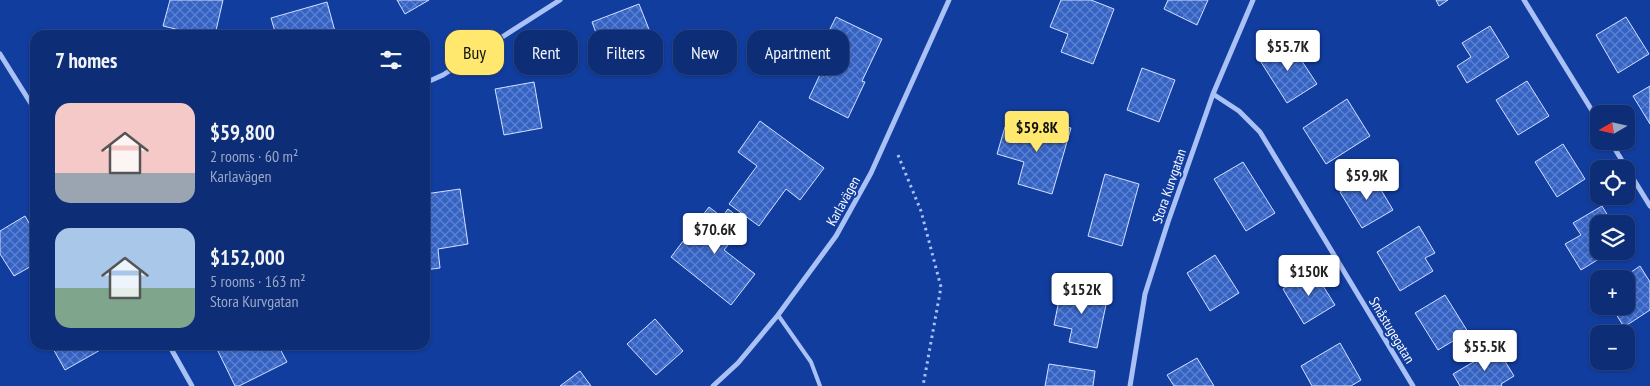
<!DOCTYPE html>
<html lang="en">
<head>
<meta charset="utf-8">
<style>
  :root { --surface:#0d2e77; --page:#16367c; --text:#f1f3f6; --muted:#9aa8c6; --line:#2d4a89; --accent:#ffe86d }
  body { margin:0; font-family:"PT Sans Narrow",sans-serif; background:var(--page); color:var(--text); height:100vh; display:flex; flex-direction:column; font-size:19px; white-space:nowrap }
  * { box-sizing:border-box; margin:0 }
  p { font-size:16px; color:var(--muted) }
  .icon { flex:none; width:28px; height:28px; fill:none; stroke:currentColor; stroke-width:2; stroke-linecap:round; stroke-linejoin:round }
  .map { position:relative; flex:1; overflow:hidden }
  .details { position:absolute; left:30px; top:30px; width:400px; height:320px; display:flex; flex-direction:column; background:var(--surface); border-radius:15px; box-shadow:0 1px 4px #0004,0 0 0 1px var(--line) }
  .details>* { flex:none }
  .hud { position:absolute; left:445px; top:30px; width:475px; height:45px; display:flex; gap:10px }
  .needle { width:32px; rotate:261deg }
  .buttons { position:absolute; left:1590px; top:105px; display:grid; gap:10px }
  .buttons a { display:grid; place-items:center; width:45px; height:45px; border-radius:10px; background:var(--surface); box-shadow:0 1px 4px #0004,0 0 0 1px var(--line); font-size:25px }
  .price { position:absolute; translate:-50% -42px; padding:0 11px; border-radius:5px; background:#fff; color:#222; font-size:16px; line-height:32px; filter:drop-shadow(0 1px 2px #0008) }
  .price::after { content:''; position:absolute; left:50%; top:30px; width:15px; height:11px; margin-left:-8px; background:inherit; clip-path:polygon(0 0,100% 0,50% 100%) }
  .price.current { background:var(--accent); color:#111 }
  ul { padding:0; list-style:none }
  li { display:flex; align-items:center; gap:15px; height:125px; padding:0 25px }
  li span { display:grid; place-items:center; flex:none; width:140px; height:100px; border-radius:15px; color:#555 }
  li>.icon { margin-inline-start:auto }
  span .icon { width:60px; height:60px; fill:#fffc; stroke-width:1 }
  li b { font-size:21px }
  h2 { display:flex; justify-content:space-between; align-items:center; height:60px; padding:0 25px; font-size:21px }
  .chip { padding:0 18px; border-radius:15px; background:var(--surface); box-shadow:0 1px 4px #0004,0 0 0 1px var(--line); font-size:18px; line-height:45px }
  .chip.current { background:var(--accent); color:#111 }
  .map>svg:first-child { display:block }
  .building { fill:url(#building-cross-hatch); stroke:#d2e0fe }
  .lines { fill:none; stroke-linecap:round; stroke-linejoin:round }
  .path { stroke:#a9c1f5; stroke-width:3; stroke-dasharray:2.5 4; stroke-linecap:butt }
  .lane { stroke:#a9c1f5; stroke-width:4 }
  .street { stroke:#a9c1f5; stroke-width:5 }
  .labels { text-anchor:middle; stroke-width:4; stroke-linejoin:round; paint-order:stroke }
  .street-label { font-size:14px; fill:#fff; stroke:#113d9f }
</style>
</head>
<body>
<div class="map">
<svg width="1650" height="386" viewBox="0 0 1650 386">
  <defs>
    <pattern id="building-cross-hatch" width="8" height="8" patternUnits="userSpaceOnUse" patternTransform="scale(1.25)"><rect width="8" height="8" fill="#3563c4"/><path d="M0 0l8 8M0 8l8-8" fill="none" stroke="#5d82d0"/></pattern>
  </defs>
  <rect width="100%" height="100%" fill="#113d9f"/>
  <path class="building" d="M 170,0 L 223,0 L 215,35 L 201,35 L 163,26 Z
    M 397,0 L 429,0 L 405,14 Z
    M 1061,0 L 1091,0 L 1114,9 L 1093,64 L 1061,52 L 1068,34 L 1050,27 Z
    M 1168,0 L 1208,0 L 1197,25 L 1164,9 Z
    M 1436,0 L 1448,0 L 1439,6 Z
    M 327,2 L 336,35 L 276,35 L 271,18 Z
    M 639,4 L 654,42 L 606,60 L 592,22 Z
    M 836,17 L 882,39 L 862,81 L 865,82 L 848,118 L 809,98 L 824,66 L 814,61 Z
    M 1626,17 L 1649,54 L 1618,73 L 1596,35 Z
    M 1490,26 L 1509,57 L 1467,83 L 1457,66 L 1471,57 L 1462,43 Z
    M 1288,40 L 1317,84 L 1287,103 L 1259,59 Z
    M 1142,68 L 1175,80 L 1159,122 L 1127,110 Z
    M 1527,81 L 1549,116 L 1518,135 L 1496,100 Z
    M 534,82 L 542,128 L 504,135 L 495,89 Z
    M 1650,86 L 1650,124 L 1633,96 Z
    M 1347,99 L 1370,136 L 1326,164 L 1303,128 Z
    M 1036,118 L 1071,128 L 1052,194 L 1018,184 L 1024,162 L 997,154 L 1005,127 L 1031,135 Z
    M 760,121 L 824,168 L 800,200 L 786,189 L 759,226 L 729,204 L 757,166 L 738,152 Z
    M 1563,144 L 1585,179 L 1557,197 L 1535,162 Z
    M 1243,162 L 1275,213 L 1246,231 L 1214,179 Z
    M 1371,173 L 1393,210 L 1362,228 L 1340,192 Z
    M 1105,174 L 1139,184 L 1122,246 L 1088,236 Z
    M 460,189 L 468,244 L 438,249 L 440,268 L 425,270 L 425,194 Z
    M 1602,206 L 1613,224 L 1599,224 L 1599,251 L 1612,251 L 1581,270 L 1565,244 L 1581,235 L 1573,223 Z
    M 709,207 L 722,217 L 728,209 L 746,223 L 724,250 L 755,274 L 731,305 L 671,257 Z
    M 25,216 L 35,233 L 35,264 L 14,276 L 0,254 L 0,231 Z
    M 1419,226 L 1435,253 L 1425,258 L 1433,271 L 1400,291 L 1377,252 Z
    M 1215,255 L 1239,293 L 1210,311 L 1187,273 Z
    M 1640,266 L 1650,282 L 1650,310 L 1624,327 L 1611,306 L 1626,306 L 1626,279 L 1621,279 Z
    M 1313,270 L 1335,305 L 1304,324 L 1283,289 Z
    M 1062,285 L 1108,295 L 1097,348 L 1069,342 L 1072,329 L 1054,325 Z
    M 1445,295 L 1468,332 L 1438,350 L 1415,313 Z
    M 655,319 L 683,351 L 656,375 L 627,344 Z
    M 1340,343 L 1361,380 L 1351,386 L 1312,386 L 1301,366 Z
    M 51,345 L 100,345 L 102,349 L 65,370 Z
    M 215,345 L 278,345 L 287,362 L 239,386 L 235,386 Z
    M 1497,348 L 1514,376 L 1501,384 L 1502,386 L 1460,386 L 1453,374 Z
    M 1197,358 L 1214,386 L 1174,386 L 1167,375 Z
    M 1049,364 L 1095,371 L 1093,386 L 1045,386 Z
    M 580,371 L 591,386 L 560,386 Z"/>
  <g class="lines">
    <path class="path" d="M 898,155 L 921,211 L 941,287 L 923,386"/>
    <path class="lane" d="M 778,315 L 811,362 L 820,386"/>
    <path class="street" d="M 1524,0 L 1599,122
      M 0,54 L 35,110
      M 425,83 L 443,75 L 560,0
      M 1213,94 L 1239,111 L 1260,132 L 1413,386
      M 1610,141 L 1650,206
      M 169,345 L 192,386
      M 713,386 L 738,363 L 778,315 L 836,236 L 871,173 L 949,0
      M 1130,386 L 1145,294 L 1168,222 L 1213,94 L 1253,0"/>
  </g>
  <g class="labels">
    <g class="street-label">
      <text transform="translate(1169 186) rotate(-71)" y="5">Stora Kurvgatan</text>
      <text transform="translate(843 201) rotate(-61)" y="5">Karlavägen</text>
      <text transform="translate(1392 330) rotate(59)" y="5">Småstugegatan</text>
    </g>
  </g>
</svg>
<div class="buttons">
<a><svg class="needle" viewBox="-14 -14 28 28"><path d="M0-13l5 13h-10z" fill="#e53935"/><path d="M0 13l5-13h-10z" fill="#9aa8c6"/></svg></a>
<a><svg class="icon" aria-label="locate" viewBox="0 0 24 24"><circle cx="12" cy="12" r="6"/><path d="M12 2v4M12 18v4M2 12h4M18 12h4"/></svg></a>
<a><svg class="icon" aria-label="layers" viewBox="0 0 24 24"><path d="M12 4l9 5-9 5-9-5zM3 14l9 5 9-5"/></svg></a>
<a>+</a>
<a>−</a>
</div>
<b class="price" style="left:1288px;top:72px">$55.7K</b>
<b class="price current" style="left:1037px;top:153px">$59.8K</b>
<b class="price" style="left:1367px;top:201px">$59.9K</b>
<b class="price" style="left:715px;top:255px">$70.6K</b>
<b class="price" style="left:1309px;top:297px">$150K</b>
<b class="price" style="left:1082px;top:315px">$152K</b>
<b class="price" style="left:1485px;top:372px">$55.5K</b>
<div class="hud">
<a class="chip current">Buy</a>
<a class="chip">Rent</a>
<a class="chip">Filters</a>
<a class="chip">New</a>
<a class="chip">Apartment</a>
</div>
<section class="details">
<h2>7 homes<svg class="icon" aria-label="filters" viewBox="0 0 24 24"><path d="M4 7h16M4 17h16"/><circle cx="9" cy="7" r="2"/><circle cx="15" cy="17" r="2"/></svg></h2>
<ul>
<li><span style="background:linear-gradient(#f6c9c9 70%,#9aa5b1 0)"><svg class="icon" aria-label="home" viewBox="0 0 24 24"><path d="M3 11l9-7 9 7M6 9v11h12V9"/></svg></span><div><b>$59,800</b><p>2 rooms · 60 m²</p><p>Karlavägen</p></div></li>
<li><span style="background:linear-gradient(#a9c7e8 60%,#7fa58c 0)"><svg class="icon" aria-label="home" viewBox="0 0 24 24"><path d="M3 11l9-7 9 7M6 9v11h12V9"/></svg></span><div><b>$152,000</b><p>5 rooms · 163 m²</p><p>Stora Kurvgatan</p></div></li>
</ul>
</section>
</div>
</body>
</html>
